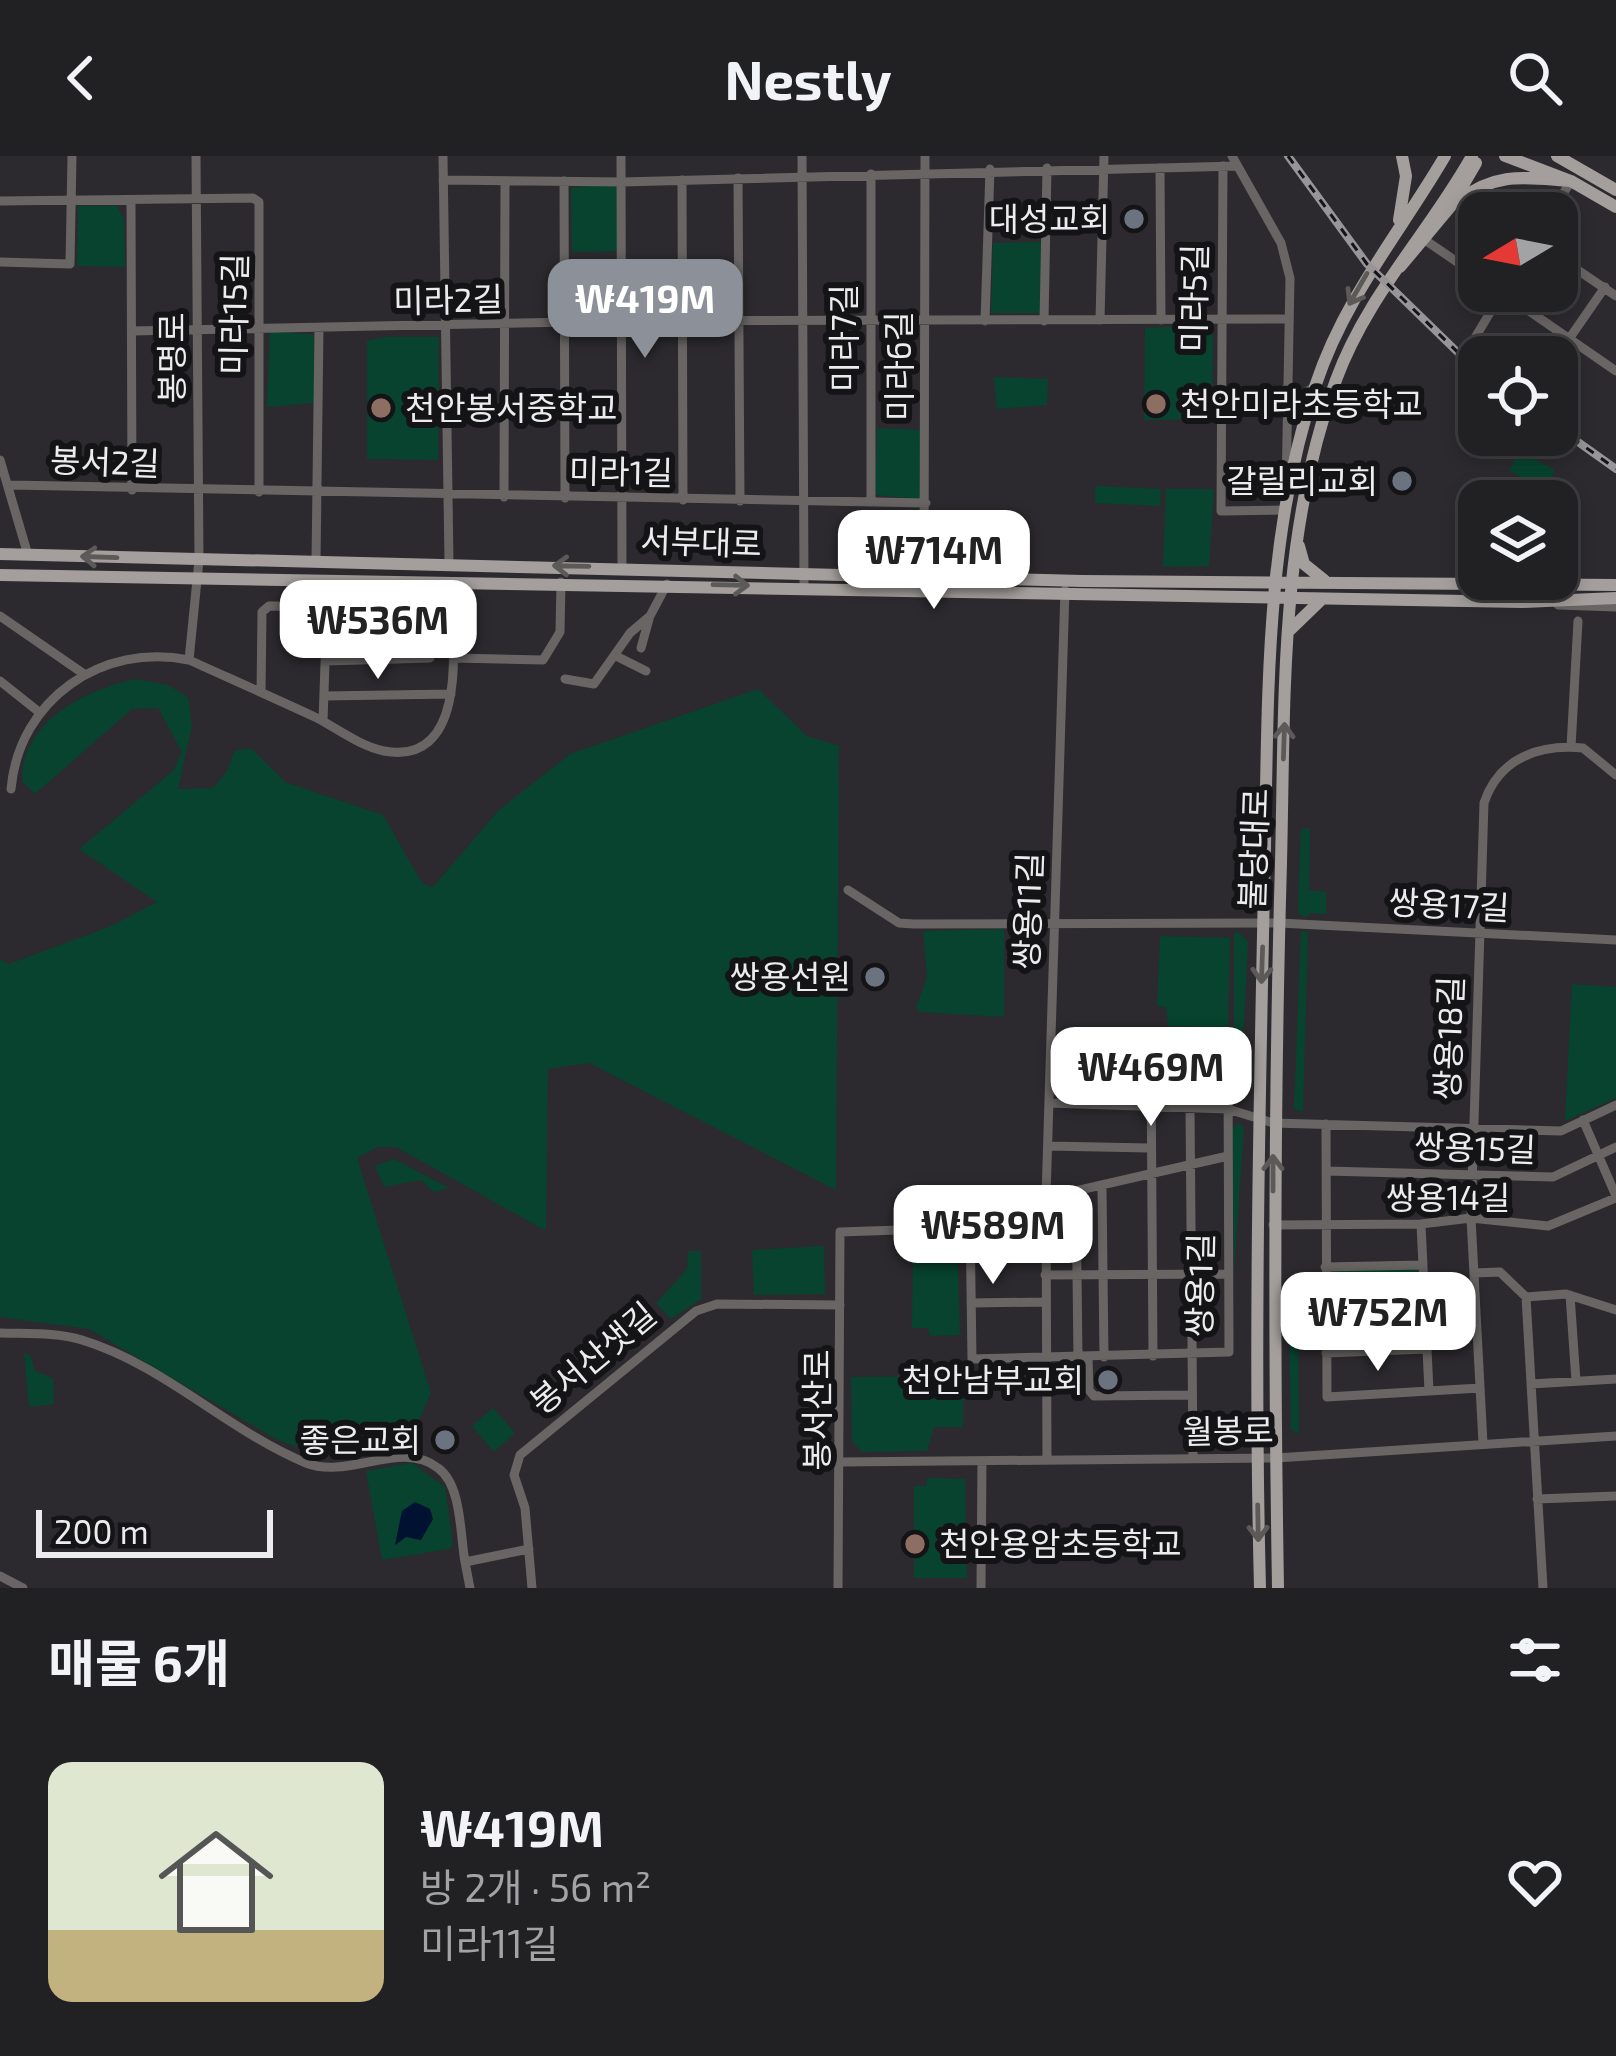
<!DOCTYPE html>
<html lang="ko">
<head>
<meta charset="utf-8">
<style>
  :root { --surface:#212022; --page:#29282a; --text:#f1f3f6; --muted:#a2a3a5; --line:#3e3e40; --accent:#8c9099 }
  body { margin:0; font-family:"Exo 2","Noto Sans KR",sans-serif; background:var(--page); color:var(--text); height:100vh; display:flex; flex-direction:column; font-size:45px; white-space:nowrap }
  * { box-sizing:border-box; margin:0 }
  p { font-size:39px; color:var(--muted) }
  .icon { flex:none; width:66px; height:66px; fill:none; stroke:currentColor; stroke-width:2; stroke-linecap:round; stroke-linejoin:round }
  .map { position:relative; height:1432px; overflow:hidden }
  .side { display:flex; flex-direction:column; background:var(--surface); flex:1 }
  .side>* { flex:none }
  .needle { width:78px; rotate:260deg }
  .tools { position:absolute; left:1458px; top:36px; display:grid; gap:24px }
  .tools a { display:grid; place-items:center; width:120px; height:120px; border-radius:24px; background:var(--surface); box-shadow:0 6px 18px #0003,0 0 0 3px var(--line); font-size:60px }
  .scale { position:absolute; left:36px; bottom:30px; width:237px; box-sizing:border-box; padding-left:12px; border:6px solid #ecebed; border-top:0; font-size:33px; line-height:42px; white-space:nowrap; color:#ecebed; -webkit-text-stroke:9px #141315; paint-order:stroke }
  .price { position:absolute; translate:-50% -102px; padding:0 27px; border-radius:24px; background:#fff; color:#222; font-size:39px; line-height:78px; filter:drop-shadow(0 3px 6px #0008) }
  .price::after { content:''; position:absolute; left:50%; top:72px; width:36px; height:27px; margin-left:-18px; background:inherit; clip-path:polygon(0 0,100% 0,50% 100%) }
  .price.current { background:var(--accent); color:#fff }
  ul { padding:0; list-style:none }
  li { display:flex; align-items:center; gap:36px; height:300px; padding:0 48px }
  li+li { border-top:3px solid var(--line) }
  li span { display:grid; place-items:center; flex:none; width:336px; height:240px; border-radius:24px; color:#555 }
  li>.icon { margin-inline-start:auto }
  span .icon { width:144px; height:144px; fill:#fffc; stroke-width:1 }
  li b { font-size:51px }
  h2 { display:flex; justify-content:space-between; align-items:center; height:144px; padding:0 48px; font-size:51px }
  header { display:flex; justify-content:space-between; align-items:center; height:156px; padding:0 48px; background:var(--surface); font-size:54px; font-weight:700 }
  .map>svg:first-child { display:block }
  .green { fill:#07432e }
  .water { fill:#001132 }
  .lines { fill:none; stroke-linecap:round; stroke-linejoin:round }
  .minor { stroke:#686564; stroke-width:9 }
  .major { stroke:#a49f9d; stroke-width:12 }
  .rail-casing { stroke:#979598; stroke-width:8 }
  .rail { stroke:#141315; stroke-width:3; stroke-dasharray:9; stroke-linecap:butt }
  .oneway { stroke:#5c5959 }
  .worship-dot { fill:#6b7280; stroke:#141315; stroke-width:4.5 }
  .education-dot { fill:#8d6e63; stroke:#141315; stroke-width:4.5 }
  .labels { text-anchor:middle; stroke-width:12; stroke-linejoin:round; paint-order:stroke }
  .poi-label { font-size:33px; fill:#ecebed; stroke:#141315; text-anchor:end }
  .street-label { font-size:33px; fill:#ecebed; stroke:#141315 }
</style>
</head>
<body>
<header><svg class="icon" aria-label="back" viewBox="0 0 24 24"><path d="M15 5l-7 7 7 7"/></svg>Nestly<svg class="icon" aria-label="search" viewBox="0 0 24 24"><circle cx="10" cy="10" r="6"/><path d="M15 15l6 6"/></svg></header>
<div class="map">
<svg width="1616" height="1432" viewBox="0 0 1616 1432">
  <rect width="100%" height="100%" fill="#2c2a2e"/>
  <path class="green" d="M 617,27 L 622,95 L 572,96 L 571,32 Z
    M 78,50 L 117,50 L 124,63 L 125,111 L 77,110 Z
    M 1042,86 L 1040,157 L 991,157 L 993,87 Z
    M 1213,169 L 1212,263 L 1144,264 L 1145,172 Z
    M 270,175 L 315,179 L 314,247 L 267,251 Z
    M 385,181 L 439,181 L 438,304 L 367,303 L 367,185 Z
    M 994,221 L 1048,223 L 1047,249 L 997,253 Z
    M 877,272 L 923,274 L 920,343 L 875,339 Z
    M 1519,295 L 1555,314 L 1545,333 L 1509,315 Z
    M 1095,330 L 1161,333 L 1160,350 L 1095,347 Z
    M 1166,333 L 1214,333 L 1209,410 L 1163,411 Z
    M 136,523 L 168,529 L 188,541 L 192,570 L 178,633 L 213,632 L 228,614 L 234,595 L 251,592 L 285,626 L 383,659 L 422,727 L 433,731 L 498,655 L 570,598 L 758,533 L 807,580 L 839,590 L 836,1034 L 589,907 L 548,913 L 546,1075 L 396,991 L 378,991 L 357,1002 L 431,1237 L 409,1287 C 354,1295 328,1305 274,1282 L 89,1173 L 0,1161 L 0,803 L 9,808 L 111,770 L 157,746 L 79,693 L 173,615 L 182,596 L 158,552 L 132,553 L 35,638 L 22,625 C 22,565 85,534 136,523 Z
    M 1310,672 L 1309,734 L 1326,736 L 1326,758 L 1309,757 L 1308,762 L 1298,758 L 1301,673 Z
    M 1004,773 L 1004,861 L 920,856 L 916,852 L 927,821 L 923,775 Z
    M 1301,775 L 1308,776 L 1303,956 L 1294,953 Z
    M 1239,776 L 1248,786 L 1240,947 L 1234,940 L 1234,777 Z
    M 1160,780 L 1230,782 L 1228,871 L 1168,870 L 1166,851 L 1157,850 Z
    M 1572,828 L 1616,831 L 1616,942 L 1565,965 Z
    M 1238,967 L 1244,971 L 1234,1117 L 1232,973 Z
    M 394,1003 L 449,1032 L 434,1036 L 421,1024 L 384,1031 L 375,1010 Z
    M 957,1087 L 960,1179 L 930,1180 L 928,1172 L 912,1172 L 913,1096 Z
    M 824,1090 L 825,1138 L 754,1139 L 752,1094 Z
    M 688,1095 L 701,1095 L 701,1143 L 671,1163 L 656,1147 L 687,1113 Z
    M 1417,1113 L 1419,1131 L 1390,1133 L 1390,1149 L 1329,1151 L 1328,1121 L 1335,1114 Z
    M 1298,1165 L 1299,1278 L 1291,1274 L 1289,1171 Z
    M 24,1197 L 31,1200 L 35,1215 L 53,1222 L 54,1248 L 29,1251 Z
    M 964,1220 L 963,1271 L 934,1271 L 927,1295 L 862,1296 L 852,1285 L 851,1221 Z
    M 493,1252 L 515,1277 L 494,1296 L 472,1270 Z
    M 412,1307 L 445,1331 L 453,1388 L 449,1393 L 382,1404 L 366,1315 Z
    M 927,1322 L 965,1323 L 967,1422 L 914,1422 L 914,1330 L 926,1330 Z"/>
  <path class="water" d="M 415,1346 L 430,1353 L 433,1363 L 421,1384 L 406,1381 L 395,1389 L 402,1355 Z"/>
  <g class="lines">
    <path class="minor" d="M 196,0 L 199,404 L 189,504 C 231,523 274,542 317,562 C 338,573 360,590 384,595 C 464,610 455,499 451,451 L 269,450 L 262,456 L 261,536
      M 443,0 L 449,407
      M 621,0 L 622,411
      M 802,0 L 804,431
      M 1232,0 L 1281,87 L 1290,122 L 1286,334
      M 1223,10 L 1221,355 L 1286,354
      M 1160,12 L 1161,164
      M 871,18 L 871,346
      M 738,22 L 740,345
      M 443,24 L 622,26 L 1237,10
      M 682,24 L 683,344
      M 564,25 L 565,342
      M 0,45 L 253,42 L 259,46 L 259,336
      M 131,45 L 132,334
      M 1551,57 L 1571,25
      M 1425,84 L 1479,121
      M 1557,100 L 1616,140
      M 0,106 L 70,108 L 72,0
      M 1500,135 L 1616,215
      M 1100,164 L 1104,0
      M 985,165 L 990,13
      M 1044,165 L 1047,12
      M 132,175 L 622,165 L 1289,163
      M 1476,180 L 1503,135
      M 1569,183 L 1605,131
      M 1285,233 L 1301,239 L 1314,231
      M 0,304 L 28,399
      M 10,329 L 926,347
      M 504,341 L 505,25
      M 316,405 L 319,173
      M 924,421 L 925,0
      M 1558,449 L 1616,451
      M 0,460 L 84,518
      M 641,492 L 649,463
      M 616,500 L 646,515
      M 455,502 L 543,504 L 560,476 L 561,426
      M 326,505 L 430,502
      M 565,523 L 594,528 L 630,477 L 650,460 L 667,428
      M 0,525 L 39,556
      M 324,540 L 451,538
      M 323,565 L 327,450
      M 1571,591 L 1578,465
      M 11,633 C 19,543 103,486 189,504
      M 848,734 L 899,767 L 914,768 L 1279,767 L 1616,784
      M 1151,911 L 1153,1200
      M 1049,947 L 1228,953 L 1273,967 L 1561,975 L 1616,949
      M 1190,952 L 1193,1302
      M 1583,964 L 1616,1040
      M 1326,968 L 1327,1241 L 1480,1232
      M 1048,990 L 1149,992
      M 1326,1015 L 1553,1021 L 1616,991
      M 1102,1032 L 1104,1201
      M 1076,1035 L 1078,1202
      M 970,1060 L 972,1203 L 1229,1196 L 1228,911 L 1050,909
      M 1421,1068 L 1429,1235
      M 1273,1069 L 1421,1068 L 1471,1062 L 1548,1070 L 1616,1042
      M 970,1093 L 1046,1092
      M 1325,1111 L 1422,1109
      M 1474,1117 L 1500,1116 L 1526,1141 L 1543,1432
      M 1045,1119 L 1228,1118
      M 1570,1139 L 1576,1225
      M 1526,1141 L 1566,1138 L 1616,1154
      M 971,1147 L 1045,1146
      M 1326,1156 L 1425,1152
      M 0,1177 C 27,1178 56,1176 82,1184 C 164,1209 227,1274 306,1307 C 348,1324 401,1283 438,1312 C 462,1329 460,1379 465,1406
      M 1326,1197 L 1427,1193
      M 1088,1201 L 1089,1234 L 1094,1240 L 1191,1239
      M 1531,1228 L 1616,1223
      M 1483,1287 L 1471,1062 L 1484,647 C 1499,602 1539,588 1583,592 L 1616,619
      M 1047,1304 L 1046,1040 L 1065,434
      M 841,1306 L 1276,1302 L 1616,1280
      M 1537,1343 L 1616,1340
      M 0,1420 L 23,1432
      M 470,1432 L 465,1406 L 529,1393
      M 532,1432 L 525,1352 L 514,1319 L 520,1299 L 696,1155 L 717,1148 L 840,1149
      M 838,1432 L 840,1076 L 899,1074 L 967,1060 L 1228,1000
      M 981,1432 L 982,1305"/>
    <path class="major" d="M 1505,0 L 1571,25 L 1616,51
      M 1557,0 L 1616,34
      M 1460,44 C 1498,15 1526,22 1571,25
      M 1399,64 L 1406,20 L 1402,0
      M 1400,111 L 1451,50 L 1476,7
      M 1299,390 L 1304,408 L 1324,424
      M 0,398 L 1082,425 L 1616,429
      M 0,419 L 1522,446 L 1616,442
      M 1290,474 L 1322,443
      M 1260,1432 C 1254,1199 1259,966 1264,732 C 1269,564 1261,389 1316,228 C 1345,141 1400,77 1445,0
      M 1278,1432 C 1274,1190 1274,949 1281,707 C 1285,544 1279,380 1336,224 C 1367,139 1429,77 1472,0"/>
    <g class="rail-casing">
      <path id="rail" d="M 1288,0 L 1367,108 L 1479,217
        M 1557,271 L 1616,313"/>
    </g>
    <use href="#rail" class="rail"/>
  </g>
  <defs><path id="oneway-shaft" d="M-6 0H5M1.5-3L5.5 0L1.5 3" fill="none" stroke-width="1.6" stroke-linecap="round" stroke-linejoin="round" transform="scale(3)"/></defs>
  <g class="oneway">
    <use href="#oneway-shaft" transform="translate(1358 133) rotate(120)"/>
    <use href="#oneway-shaft" transform="translate(99 401) rotate(-178)"/>
    <use href="#oneway-shaft" transform="translate(571 410) rotate(-179)"/>
    <use href="#oneway-shaft" transform="translate(731 429) rotate(1)"/>
    <use href="#oneway-shaft" transform="translate(1284 585) rotate(-88)"/>
    <use href="#oneway-shaft" transform="translate(1262 809) rotate(92)"/>
    <use href="#oneway-shaft" transform="translate(1273 1017) rotate(-90)"/>
    <use href="#oneway-shaft" transform="translate(1258 1367) rotate(89)"/>
  </g>
  <g class="worship-dot">
    <circle cx="1134" cy="63" r="12"/>
    <circle cx="1402" cy="325" r="12"/>
    <circle cx="875" cy="821" r="12"/>
    <circle cx="1108" cy="1224" r="12"/>
    <circle cx="445" cy="1284" r="12"/>
  </g>
  <g class="education-dot">
    <circle cx="1156" cy="248" r="12"/>
    <circle cx="381" cy="252" r="12"/>
    <circle cx="915" cy="1388" r="12"/>
  </g>
  <g class="labels">
    <g class="poi-label">
      <text x="1110" y="75">대성교회</text>
      <text x="1180" y="260" text-anchor="start">천안미라초등학교</text>
      <text x="405" y="264" text-anchor="start">천안봉서중학교</text>
      <text x="1378" y="337">갈릴리교회</text>
      <text x="851" y="833">쌍용선원</text>
      <text x="1084" y="1236">천안남부교회</text>
      <text x="421" y="1296">좋은교회</text>
      <text x="939" y="1400" text-anchor="start">천안용암초등학교</text>
    </g>
    <g class="street-label">
      <text transform="translate(1194 142) rotate(-89)" y="12">미라5길</text>
      <text transform="translate(448 144) rotate(-1)" y="12">미라2길</text>
      <text transform="translate(234 158) rotate(-89)" y="12">미라15길</text>
      <text transform="translate(844 182) rotate(-90)" y="12">미라7길</text>
      <text transform="translate(172 202) rotate(-90)" y="12">봉명로</text>
      <text transform="translate(899 210) rotate(-90)" y="12">미라6길</text>
      <text transform="translate(105 306) rotate(2)" y="12">봉서2길</text>
      <text transform="translate(621 316) rotate(1)" y="12">미라1길</text>
      <text transform="translate(701 386) rotate(2)" y="12">서부대로</text>
      <text transform="translate(1254 693) rotate(-88)" y="12">불당대로</text>
      <text transform="translate(1449 749) rotate(3)" y="12">쌍용17길</text>
      <text transform="translate(1028 755) rotate(-88)" y="12">쌍용11길</text>
      <text transform="translate(1449 882) rotate(-88)" y="12">쌍용18길</text>
      <text transform="translate(1475 992) rotate(2)" y="12">쌍용15길</text>
      <text x="1448" y="1054">쌍용14길</text>
      <text transform="translate(1200 1129) rotate(-89)" y="12">쌍용1길</text>
      <text transform="translate(593 1202) rotate(-40)" y="12">봉서산샛길</text>
      <text transform="translate(817 1254) rotate(-90)" y="12">봉서산로</text>
      <text transform="translate(1228 1275) rotate(-1)" y="12">월봉로</text>
    </g>
  </g>
</svg>
<div class="tools">
<a><svg class="needle" viewBox="-14 -14 28 28"><path d="M0-13l5 13h-10z" fill="#e53935"/><path d="M0 13l5-13h-10z" fill="#a2a3a5"/></svg></a>
<a><svg class="icon" aria-label="locate" viewBox="0 0 24 24"><circle cx="12" cy="12" r="6"/><path d="M12 2v4M12 18v4M2 12h4M18 12h4"/></svg></a>
<a><svg class="icon" aria-label="layers" viewBox="0 0 24 24"><path d="M12 4l9 5-9 5-9-5zM3 14l9 5 9-5"/></svg></a>
</div>
<div class="scale">200 m</div>
<b class="price current" style="left:645px;top:205px">₩419M</b>
<b class="price" style="left:934px;top:456px">₩714M</b>
<b class="price" style="left:378px;top:526px">₩536M</b>
<b class="price" style="left:1151px;top:973px">₩469M</b>
<b class="price" style="left:993px;top:1131px">₩589M</b>
<b class="price" style="left:1378px;top:1218px">₩752M</b>
</div>
<section class="side">
<h2>매물 6개<svg class="icon" aria-label="filters" viewBox="0 0 24 24"><path d="M4 7h16M4 17h16"/><circle cx="9" cy="7" r="2"/><circle cx="15" cy="17" r="2"/></svg></h2>
<ul>
<li><span style="background:linear-gradient(#dfe7d0 70%,#c2b280 0)"><svg class="icon" aria-label="home" viewBox="0 0 24 24"><path d="M3 11l9-7 9 7M6 9v11h12V9"/></svg></span><div><b>₩419M</b><p>방 2개 · 56 m²</p><p>미라11길</p></div><svg class="icon" aria-label="heart" viewBox="0 0 24 24"><path d="M12 20l-8-8c-3-5 5-10 8-4 3-6 11-1 8 4z"/></svg></li>
</ul>
</section>
</body>
</html>
